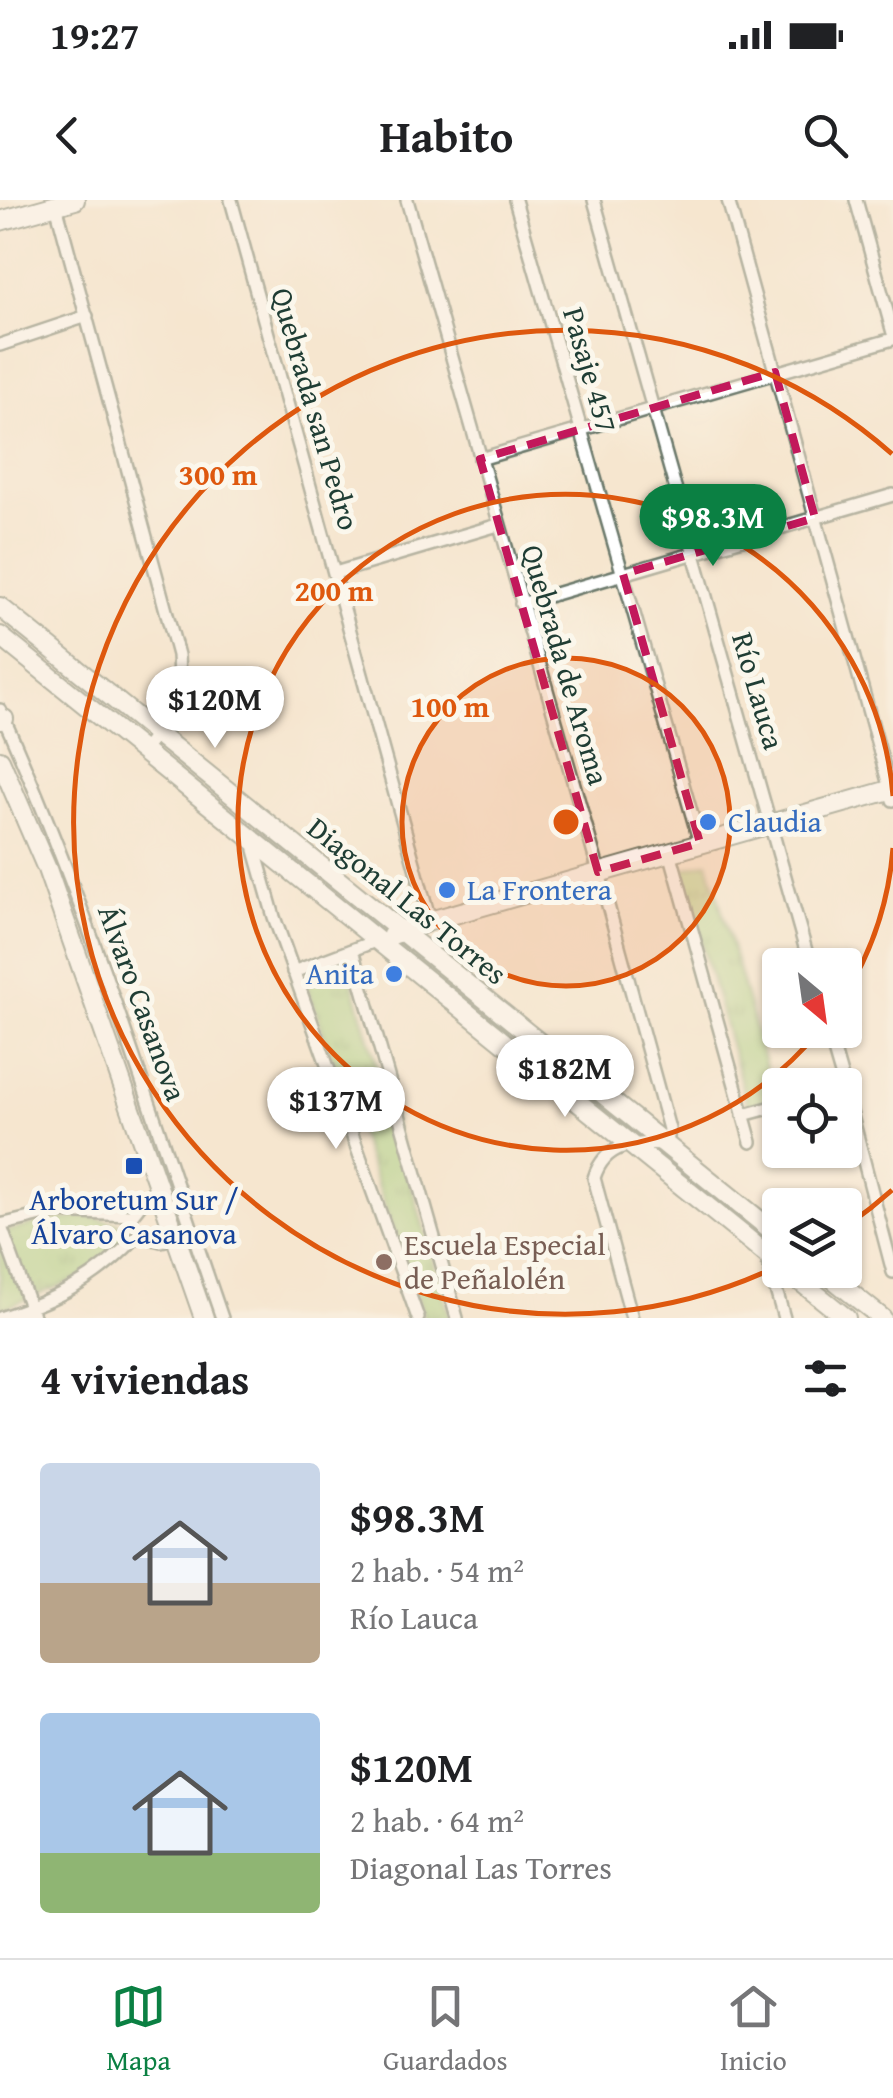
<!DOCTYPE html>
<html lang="es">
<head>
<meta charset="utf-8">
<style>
  :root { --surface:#fff; --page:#f2f2f2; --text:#202124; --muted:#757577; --line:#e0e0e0; --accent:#0b8043 }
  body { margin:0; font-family:"Gentium Book Plus",serif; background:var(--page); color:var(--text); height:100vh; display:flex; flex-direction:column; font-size:38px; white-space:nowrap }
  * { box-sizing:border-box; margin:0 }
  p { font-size:32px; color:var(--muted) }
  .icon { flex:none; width:55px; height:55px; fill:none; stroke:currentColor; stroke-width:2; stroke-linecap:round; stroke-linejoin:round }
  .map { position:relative; height:1118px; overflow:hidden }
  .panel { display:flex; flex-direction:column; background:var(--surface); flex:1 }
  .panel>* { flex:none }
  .needle { width:65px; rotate:151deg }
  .buttons { position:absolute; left:762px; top:748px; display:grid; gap:20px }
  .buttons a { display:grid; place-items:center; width:100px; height:100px; border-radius:10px; background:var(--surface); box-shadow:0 2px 8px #0004; font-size:50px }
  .price { position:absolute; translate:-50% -85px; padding:0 22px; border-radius:35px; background:#fff; color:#222; font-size:32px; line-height:65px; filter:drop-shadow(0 2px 5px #0008) }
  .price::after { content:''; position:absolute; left:50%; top:60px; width:30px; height:22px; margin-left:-15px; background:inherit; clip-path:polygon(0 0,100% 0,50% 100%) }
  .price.active { background:var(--accent); color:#fff }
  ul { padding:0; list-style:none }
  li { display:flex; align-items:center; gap:30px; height:250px; padding:0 40px }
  li span { display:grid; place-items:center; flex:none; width:280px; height:200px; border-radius:10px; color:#555 }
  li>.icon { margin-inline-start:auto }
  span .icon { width:120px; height:120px; fill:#fffc; stroke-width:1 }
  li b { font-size:42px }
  h2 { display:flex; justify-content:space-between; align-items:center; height:120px; padding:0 40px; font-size:42px }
  .status { display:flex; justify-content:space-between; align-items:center; height:70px; padding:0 50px; background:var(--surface); direction:ltr }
  .status svg { height:28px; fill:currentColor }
  header { display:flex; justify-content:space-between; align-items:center; height:130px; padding:0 40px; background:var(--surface); font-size:45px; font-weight:700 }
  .tabs { display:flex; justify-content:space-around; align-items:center; height:140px; border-top:2px solid var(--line); background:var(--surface); font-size:28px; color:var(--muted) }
  .tabs a { display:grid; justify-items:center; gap:5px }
  .tabs .active { color:var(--accent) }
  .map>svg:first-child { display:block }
  .park { fill:url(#park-tufts); stroke:#608658; stroke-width:2.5 }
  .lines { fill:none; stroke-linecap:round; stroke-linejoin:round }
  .street-casing { stroke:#6a786a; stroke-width:16 }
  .secondary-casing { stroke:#6a786a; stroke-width:22 }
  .street { stroke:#fff; stroke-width:11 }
  .secondary { stroke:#fff; stroke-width:18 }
  .marked { fill:none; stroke:#c2185b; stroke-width:8; stroke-dasharray:20 12; stroke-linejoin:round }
  .ring { fill:none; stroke:#de580e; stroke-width:5 }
  .shop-dot { fill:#3f7fe0; stroke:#fbf7ec; stroke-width:4 }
  .transit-dot { fill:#1a4fb4; stroke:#fbf7ec; stroke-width:4 }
  .education-dot { fill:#8d6e63; stroke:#fbf7ec; stroke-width:4 }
  .labels { text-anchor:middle; stroke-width:10; stroke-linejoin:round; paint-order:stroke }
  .street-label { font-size:30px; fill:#1f3d34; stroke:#fbf7ec }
  .shop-label { font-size:30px; fill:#366cbe; stroke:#fbf7ec; text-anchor:start }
  .transit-label { font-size:30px; fill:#164399; stroke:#fbf7ec }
  .education-label { font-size:30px; fill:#785e54; stroke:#fbf7ec; text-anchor:start }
  .centre { fill:#de580e; stroke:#fbf7ec; stroke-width:5 }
  .ring-label { font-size:30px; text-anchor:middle; font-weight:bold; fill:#de580e; stroke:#fbf7ec; stroke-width:10; stroke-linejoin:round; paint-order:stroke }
</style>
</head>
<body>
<div class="status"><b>19:27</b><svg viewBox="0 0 49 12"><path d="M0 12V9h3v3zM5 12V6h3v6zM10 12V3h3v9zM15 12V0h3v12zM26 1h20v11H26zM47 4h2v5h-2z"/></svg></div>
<header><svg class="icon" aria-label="back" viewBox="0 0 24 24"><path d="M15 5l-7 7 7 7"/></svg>Habito<svg class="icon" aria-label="search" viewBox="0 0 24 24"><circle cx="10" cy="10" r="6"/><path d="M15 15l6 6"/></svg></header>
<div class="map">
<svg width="893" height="1118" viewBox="0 0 893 1118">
  <defs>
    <pattern id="park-tufts" width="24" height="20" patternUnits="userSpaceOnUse" patternTransform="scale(2.5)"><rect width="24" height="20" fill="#a0ce7b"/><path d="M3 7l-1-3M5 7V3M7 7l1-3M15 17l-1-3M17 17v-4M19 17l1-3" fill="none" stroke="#82a866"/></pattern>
  </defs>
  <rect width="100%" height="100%" fill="#fbf7ec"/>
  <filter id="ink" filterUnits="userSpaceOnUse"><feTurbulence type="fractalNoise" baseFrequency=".01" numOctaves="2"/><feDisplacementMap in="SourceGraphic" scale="20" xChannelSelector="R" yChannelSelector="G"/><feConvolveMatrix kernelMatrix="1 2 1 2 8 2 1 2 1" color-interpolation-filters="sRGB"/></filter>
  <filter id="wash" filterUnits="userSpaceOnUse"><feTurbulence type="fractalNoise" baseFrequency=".0048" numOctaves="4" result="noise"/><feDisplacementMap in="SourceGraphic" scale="40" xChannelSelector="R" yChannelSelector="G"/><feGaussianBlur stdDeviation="2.25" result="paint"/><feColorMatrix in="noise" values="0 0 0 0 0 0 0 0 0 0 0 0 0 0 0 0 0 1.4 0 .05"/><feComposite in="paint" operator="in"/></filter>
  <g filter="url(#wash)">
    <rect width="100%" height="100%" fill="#f6e6cf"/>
    <path class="park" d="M 708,662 L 775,899 L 748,907 L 681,670 Z
      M 347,763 L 450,1118 L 424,1118 L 305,781 L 307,775 Z
      M 89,1016 L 119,1023 L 123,1045 L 85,1076 L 0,1110 L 0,1033 L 42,1022 Z"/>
  </g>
  <g filter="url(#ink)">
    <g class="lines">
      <g class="street-casing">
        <path id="street" d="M 231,0 L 430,721
          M 407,0 L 595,658 L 669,929 L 667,944 C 636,942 605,942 594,978 L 632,1118
          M 515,0 L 700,643
          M 594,0 L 810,765
          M 728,0 L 893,600
          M 856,0 L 893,133
          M 56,5 L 178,455 C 181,495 170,520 144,550
          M 0,145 L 87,116
          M 480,259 L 893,139
          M 335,373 L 498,325
          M 521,404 L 893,295
          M 0,510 C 89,706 152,915 222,1118
          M 255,640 L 255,650 L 274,717 L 418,1118
          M 670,652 L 751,942
          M 352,750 L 457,1118
          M 293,772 L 378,740
          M 828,830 L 844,885
          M 845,889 L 893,1072
          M 743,915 L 780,905
          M 132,1015 L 146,997 L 160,987
          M 0,1024 L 34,1118
          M 0,1025 L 55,1012 L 132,1015
          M 138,1035 L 161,1041 L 179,1037
          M 766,1055 L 784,1118
          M 0,1118 C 60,1098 95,1081 138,1035"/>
      </g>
      <g class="secondary-casing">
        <path id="secondary" d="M 0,21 L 75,0
          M 0,407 L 780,1037
          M 0,436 L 780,1065
          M 0,520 L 4,519
          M 0,560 L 47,669 L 204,1118
          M 392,735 L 430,721 L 893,589
          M 786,1070 L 846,1118
          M 822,1070 L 882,1118"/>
      </g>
      <use href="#street" class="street"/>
      <use href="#secondary" class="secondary"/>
    </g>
  </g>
  <path d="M0 0H893V1118H0ZM 775,172 L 815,318 L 623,374 L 700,643 L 598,672 L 480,259 Z" fill="#f6e6cf" fill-opacity=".55" fill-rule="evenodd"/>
  <path class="marked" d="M 775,172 L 815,318 L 623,374 L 700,643 L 598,672 L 480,259 Z"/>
  <circle cx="566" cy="622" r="164" fill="#de580e" fill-opacity=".12"/>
  <g class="ring">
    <circle cx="566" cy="622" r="164"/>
    <path d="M893 648A328 328 0 0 1 846 793M819 831A328 328 0 1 1 893 596"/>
    <path d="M892 990A492 492 0 0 1 848 1025M778 1066A492 492 0 1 1 892 254"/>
  </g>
  <g class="shop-dot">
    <circle cx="708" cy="622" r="10"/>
    <circle cx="447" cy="690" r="10"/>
    <circle cx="394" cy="774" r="10"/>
  </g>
  <rect class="transit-dot" x="124" y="956" width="20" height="20" rx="5"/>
  <circle class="education-dot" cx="384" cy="1062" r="10"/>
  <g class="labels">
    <g class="street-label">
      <text transform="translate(590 170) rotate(74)" y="10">Pasaje 457</text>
      <text transform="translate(315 209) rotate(74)" y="10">Quebrada san Pedro</text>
      <text transform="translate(565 465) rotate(74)" y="10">Quebrada de Aroma</text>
      <text transform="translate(758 491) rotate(74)" y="10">Río Lauca</text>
      <text transform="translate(407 701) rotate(39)" y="10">Diagonal Las Torres</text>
      <text transform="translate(142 803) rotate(70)" y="10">Álvaro Casanova</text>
    </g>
    <g class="shop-label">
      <text x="728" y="632">Claudia</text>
      <text x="467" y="700">La Frontera</text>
      <text x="374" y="784" text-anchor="end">Anita</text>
    </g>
    <g class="transit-label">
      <text x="134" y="1010">Arboretum Sur /<tspan x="134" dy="34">Álvaro Casanova</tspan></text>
    </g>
    <g class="education-label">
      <text x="404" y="1055">Escuela Especial<tspan x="404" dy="34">de Peñalolén</tspan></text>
    </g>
  </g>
  <circle cx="566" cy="622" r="15" class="centre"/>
  <g class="ring-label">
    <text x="218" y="285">300 m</text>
    <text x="334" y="401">200 m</text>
    <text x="450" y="517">100 m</text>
  </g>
</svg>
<div class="buttons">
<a><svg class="needle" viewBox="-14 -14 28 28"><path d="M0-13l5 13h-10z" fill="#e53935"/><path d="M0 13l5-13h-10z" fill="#757577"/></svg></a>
<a><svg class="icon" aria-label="locate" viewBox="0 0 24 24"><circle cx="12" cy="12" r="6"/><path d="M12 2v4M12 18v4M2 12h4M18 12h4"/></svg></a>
<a><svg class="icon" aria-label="layers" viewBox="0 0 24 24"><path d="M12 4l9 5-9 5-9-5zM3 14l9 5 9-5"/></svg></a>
</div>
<b class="price active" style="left:713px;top:369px">$98.3M</b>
<b class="price" style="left:215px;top:551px">$120M</b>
<b class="price" style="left:565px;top:920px">$182M</b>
<b class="price" style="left:336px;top:952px">$137M</b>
</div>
<section class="panel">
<h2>4 viviendas<svg class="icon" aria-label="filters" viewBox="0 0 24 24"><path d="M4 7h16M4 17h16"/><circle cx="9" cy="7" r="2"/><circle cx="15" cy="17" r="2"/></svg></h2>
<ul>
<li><span style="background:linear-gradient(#c9d6e8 60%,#b9a48a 0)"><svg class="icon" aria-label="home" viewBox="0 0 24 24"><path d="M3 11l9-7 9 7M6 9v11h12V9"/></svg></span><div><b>$98.3M</b><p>2 hab. · 54 m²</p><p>Río Lauca</p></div></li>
<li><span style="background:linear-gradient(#a9c7e8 70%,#8fb573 0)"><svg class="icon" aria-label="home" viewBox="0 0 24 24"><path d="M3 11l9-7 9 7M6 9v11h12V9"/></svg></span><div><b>$120M</b><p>2 hab. · 64 m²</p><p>Diagonal Las Torres</p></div></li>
</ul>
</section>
<nav class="tabs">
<a class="active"><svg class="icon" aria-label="map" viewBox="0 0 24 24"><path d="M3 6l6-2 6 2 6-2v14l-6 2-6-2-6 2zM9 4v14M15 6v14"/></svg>Mapa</a>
<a><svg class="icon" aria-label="saved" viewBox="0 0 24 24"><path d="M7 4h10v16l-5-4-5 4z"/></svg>Guardados</a>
<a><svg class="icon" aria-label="home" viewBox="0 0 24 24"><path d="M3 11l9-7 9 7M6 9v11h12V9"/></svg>Inicio</a>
</nav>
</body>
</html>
